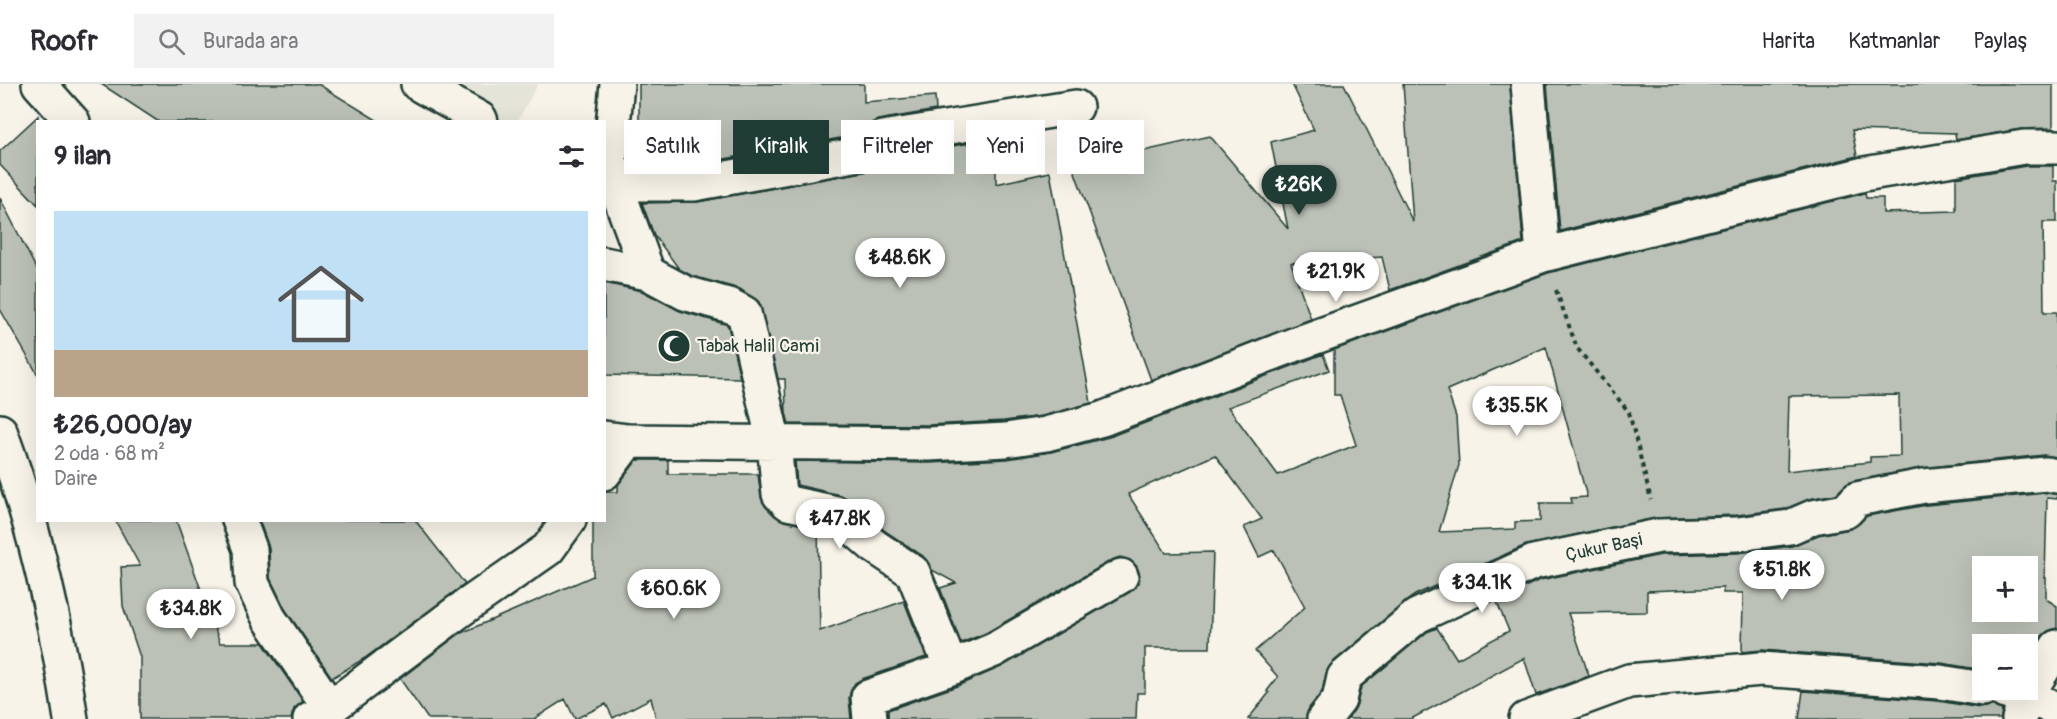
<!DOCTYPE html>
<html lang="tr">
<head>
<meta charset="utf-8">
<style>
  :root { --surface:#fff; --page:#f2f2f3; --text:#2b2b33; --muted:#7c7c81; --line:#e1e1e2; --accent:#1f3d34 }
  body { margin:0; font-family:Pangolin,sans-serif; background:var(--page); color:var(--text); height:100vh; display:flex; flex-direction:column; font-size:22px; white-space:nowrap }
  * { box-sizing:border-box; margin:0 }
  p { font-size:20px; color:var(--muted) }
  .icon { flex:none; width:33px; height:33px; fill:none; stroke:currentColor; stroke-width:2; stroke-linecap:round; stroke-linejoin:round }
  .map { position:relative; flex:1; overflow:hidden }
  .side { position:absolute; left:36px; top:36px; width:570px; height:402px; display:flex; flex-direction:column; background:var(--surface); border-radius:0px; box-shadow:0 6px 24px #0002 }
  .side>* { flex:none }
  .hud { position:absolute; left:624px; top:36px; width:570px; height:54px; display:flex; gap:12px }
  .fabs { position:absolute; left:1972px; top:472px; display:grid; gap:12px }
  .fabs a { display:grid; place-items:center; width:66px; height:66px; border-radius:0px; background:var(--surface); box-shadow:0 6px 24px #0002; font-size:30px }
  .price { position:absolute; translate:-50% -51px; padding:0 14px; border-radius:21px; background:#fff; color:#222; font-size:20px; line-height:39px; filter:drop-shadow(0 2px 3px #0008) }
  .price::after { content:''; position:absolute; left:50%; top:36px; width:18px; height:14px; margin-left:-9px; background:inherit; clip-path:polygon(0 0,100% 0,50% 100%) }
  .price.on { background:var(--accent); color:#fff }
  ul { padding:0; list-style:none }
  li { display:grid; align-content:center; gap:12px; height:318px; padding:0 18px }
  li+li { border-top:2px solid var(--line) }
  li span { display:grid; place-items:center; height:186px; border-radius:0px; color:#555 }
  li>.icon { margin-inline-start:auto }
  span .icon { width:108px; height:108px; fill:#fffc; stroke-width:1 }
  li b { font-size:26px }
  h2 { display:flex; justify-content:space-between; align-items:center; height:72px; padding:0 18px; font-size:26px }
  .tag { padding:0 21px; border-radius:0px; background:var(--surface); box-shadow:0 6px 24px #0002; font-size:21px; line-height:54px }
  .tag.on { background:var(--accent); color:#fff }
  header { display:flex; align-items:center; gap:36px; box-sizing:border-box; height:84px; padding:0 30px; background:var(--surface); border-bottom:2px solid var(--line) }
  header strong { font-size:28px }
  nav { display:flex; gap:33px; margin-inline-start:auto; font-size:21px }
  .search { width:420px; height:54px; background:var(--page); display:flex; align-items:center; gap:15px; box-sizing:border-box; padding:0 21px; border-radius:0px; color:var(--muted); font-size:22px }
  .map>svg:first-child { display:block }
  .built { fill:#e5e4d9 }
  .building { fill:#bbc1b6; stroke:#1f3d34; stroke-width:1.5; fill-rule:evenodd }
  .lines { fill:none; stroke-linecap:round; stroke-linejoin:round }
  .street-casing { stroke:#1f3d34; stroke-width:38 }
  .secondary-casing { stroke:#1f3d34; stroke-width:38 }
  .path { stroke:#1f3d34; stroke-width:4; stroke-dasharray:4.5 4.5; stroke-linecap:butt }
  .street { stroke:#f7f3e8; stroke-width:33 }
  .secondary { stroke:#f7f3e8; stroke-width:33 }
  .labels { text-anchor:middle; stroke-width:4.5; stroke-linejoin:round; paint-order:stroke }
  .poi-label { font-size:18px; fill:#1f3d34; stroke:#f7f3e8; text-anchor:start }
  .street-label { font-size:18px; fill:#1f3d34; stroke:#f7f3e8 }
</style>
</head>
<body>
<header>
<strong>Roofr</strong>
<div class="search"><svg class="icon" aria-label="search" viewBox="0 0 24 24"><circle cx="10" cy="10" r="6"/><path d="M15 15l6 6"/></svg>Burada ara</div>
<nav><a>Harita</a><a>Katmanlar</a><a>Paylaş</a></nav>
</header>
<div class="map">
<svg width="2057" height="635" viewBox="0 0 2057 635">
  <rect width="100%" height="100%" fill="#f7f3e8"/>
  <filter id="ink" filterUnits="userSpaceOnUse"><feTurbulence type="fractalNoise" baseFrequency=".0167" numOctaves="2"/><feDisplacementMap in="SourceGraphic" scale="12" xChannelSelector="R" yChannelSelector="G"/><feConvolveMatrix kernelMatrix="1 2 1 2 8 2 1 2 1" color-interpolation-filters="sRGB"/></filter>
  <g filter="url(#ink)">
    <path class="built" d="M 440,0 L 538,0 L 517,38 L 504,37 Z"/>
    <path class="building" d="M 101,0 L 318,0 L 380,38 L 159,38 Z
      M 639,0 L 864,0 L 864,18 L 935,12 L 936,26 L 878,36 L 870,40 L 857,51 L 692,81 L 642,81 L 639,80 Z
      M 1292,0 L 1344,0 L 1413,138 L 1403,0 L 1510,0 L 1523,158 L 1390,206 L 1382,173 L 1291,179 L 1311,235 L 1151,296 L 1073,83 L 1210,52 L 1288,145 L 1271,58 L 1314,46 Z
      M 1547,0 L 2053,0 L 2053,44 L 2021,45 L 1956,56 L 1955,49 L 1852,46 L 1857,72 L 1560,147 Z
      M 38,32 L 38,121 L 0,81 L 0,67 Z
      M 996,55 L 996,100 L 1050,88 L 1091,319 L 1042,332 L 1004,337 L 928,341 L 789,340 L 786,329 L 785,295 L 778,295 L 759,218 L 740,205 L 692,192 L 679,185 L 654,151 L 642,119 L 697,118 L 868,87 L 877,83 L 890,72 Z
      M 2026,82 L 2053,82 L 2053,97 L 2057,97 L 2057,138 L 2043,138 L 2044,228 L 2057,228 L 2057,373 L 2044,371 L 1921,384 L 1853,397 L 1844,402 L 1836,410 L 1809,415 L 1785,425 L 1737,431 L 1655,434 L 1526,461 L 1415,511 L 1405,518 L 1332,579 L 1326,589 L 1322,608 L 1309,624 L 1306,635 L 1248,635 L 1269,609 L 1267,607 L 1278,593 L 1255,567 L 1305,523 L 1274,466 L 1259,473 L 1244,443 L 1262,435 L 1215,371 L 1128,410 L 1166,469 L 1213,468 L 1210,564 L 1145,564 L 1145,609 L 1137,609 L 1136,635 L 888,635 L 888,626 L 957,602 L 1001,583 L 1130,508 L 1137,501 L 1140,491 L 1137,483 L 1130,476 L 1120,473 L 1112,476 L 986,549 L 961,559 L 940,504 L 956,499 L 932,486 L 923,472 L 885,447 L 848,415 L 840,411 L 797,401 L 795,377 L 929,379 L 1007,375 L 1051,368 L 1109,353 L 1323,270 L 1329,286 L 1228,323 L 1278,391 L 1356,361 L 1340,311 L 1334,311 L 1334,266 L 1548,189 L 1865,109 L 1866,114 L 1883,114 L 1883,129 L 1956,127 L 1956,94 ZM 1546,263 L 1587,413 L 1571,414 L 1572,419 L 1540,419 L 1540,437 L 1515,438 L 1515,445 L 1439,448 L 1459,381 L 1456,333 L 1447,306 ZM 1899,311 L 1900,372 L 1870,373 L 1870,378 L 1787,387 L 1789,312 Z
      M 0,114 L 38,188 L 38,291 L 0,225 Z
      M 604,199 L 642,207 L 680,227 L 728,241 L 740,294 L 604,291 Z
      M 637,376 L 668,376 L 668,390 L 758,390 L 761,413 L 766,423 L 775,432 L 784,437 L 818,444 L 820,547 L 904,517 L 926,573 L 862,595 L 855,599 L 851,606 L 849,614 L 851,635 L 656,635 L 651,614 L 613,634 L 606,620 L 575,635 L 565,615 L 534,635 L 428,635 L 400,595 L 459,550 L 593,492 L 593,436 L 604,436 L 604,408 L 618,408 L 618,401 Z
      M 2045,409 L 2057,410 L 2057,415 L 2047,414 L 2045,494 L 2046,494 L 2046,515 L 2057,522 L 2057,544 L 2048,547 L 2041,553 L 2028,574 L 2028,561 L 1983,561 L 1983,586 L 1941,579 L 1762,566 L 1742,568 L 1743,509 L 1723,509 L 1723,504 L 1647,507 L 1647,528 L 1568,529 L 1589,592 L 1536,611 L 1524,574 L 1411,635 L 1348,635 L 1357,620 L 1361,603 L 1427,548 L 1437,544 L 1457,575 L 1509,547 L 1496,516 L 1540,496 L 1661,471 L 1738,469 L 1792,462 L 1818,451 L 1850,445 L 1859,440 L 1867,432 L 1927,421 ZM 1983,483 L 2028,483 L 2028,528 L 1983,528 Z
      M 115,436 L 176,436 L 220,559 L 263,559 L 303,617 L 294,625 L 291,635 L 140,635 L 140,573 L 123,522 L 121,483 L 140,482 Z
      M 259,436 L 415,436 L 465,500 L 365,574 L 332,594 L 285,525 L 270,494 L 269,464 Z
      M 1803,607 L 1938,617 L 1980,624 L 1992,621 L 2002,626 L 2001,635 L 1799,635 Z"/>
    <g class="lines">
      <g class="street-casing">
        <path id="street" d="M 39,0 L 73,38
          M 418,0 L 480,35 L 481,38
          M 617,0 L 609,83 L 648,189
          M 1528,0 L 1543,171
          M 604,81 L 637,100 L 694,100 L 865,69 L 882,54 L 1076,23
          M 604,180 L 648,189 L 685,209 L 731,222 L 744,229 L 774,359 L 779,410 L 788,419 L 836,429 L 874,462 L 913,488 L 951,584
          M 604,354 L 628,357 L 928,360 L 1006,356 L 1046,350 L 1102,335 L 1296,260 L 1543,171 L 1864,90 L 2024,63 L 2057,63
          M 604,389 L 628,357
          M 239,436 L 250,465 L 252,499 L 269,534 L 330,624
          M 2005,608 L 2027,611 L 2057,626
          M 310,635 L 330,624 L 459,527 L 548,465 L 569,436
          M 870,635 L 868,613 L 951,584 L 994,566 L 1121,492
          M 1324,635 L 1339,616 L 1344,593 L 1417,532 L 1534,478 L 1659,452 L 1738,450 L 1790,443 L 1813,433 L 1846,427 L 1857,415 L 1924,402 L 2046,390 L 2057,392
          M 1526,635 L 1629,597 L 1761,585 L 1940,598 L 1983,605
          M 2019,635 L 2027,611 L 2057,563"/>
      </g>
      <g class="secondary-casing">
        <path id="secondary" d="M 0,347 C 34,439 56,537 71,635"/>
      </g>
      <path class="path" d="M 1556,206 L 1577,264 L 1629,328 L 1651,416"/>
      <use href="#street" class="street"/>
      <use href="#secondary" class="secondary"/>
    </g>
  </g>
  <defs>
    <g id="mosque-disc" transform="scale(1.725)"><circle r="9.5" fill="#1f3d34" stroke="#f7f3e8"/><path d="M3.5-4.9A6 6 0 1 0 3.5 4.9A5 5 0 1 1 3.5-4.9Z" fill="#fff"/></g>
  </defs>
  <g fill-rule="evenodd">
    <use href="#mosque-disc" x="674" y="262"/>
  </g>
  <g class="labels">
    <g class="poi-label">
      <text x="697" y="268">Tabak Halil Cami</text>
    </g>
    <g class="street-label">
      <text transform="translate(1604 463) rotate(-12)" y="6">Çukur Başi</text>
    </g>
  </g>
</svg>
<div class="fabs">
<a>+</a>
<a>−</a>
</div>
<b class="price on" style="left:1299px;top:132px">₺26K</b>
<b class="price" style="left:900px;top:205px">₺48.6K</b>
<b class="price" style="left:1336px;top:219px">₺21.9K</b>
<b class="price" style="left:1517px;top:353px">₺35.5K</b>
<b class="price" style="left:840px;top:466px">₺47.8K</b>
<b class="price" style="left:1782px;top:517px">₺51.8K</b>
<b class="price" style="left:1482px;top:530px">₺34.1K</b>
<b class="price" style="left:674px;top:536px">₺60.6K</b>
<b class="price" style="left:191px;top:556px">₺34.8K</b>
<div class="hud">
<a class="tag">Satılık</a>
<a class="tag on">Kiralık</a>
<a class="tag">Filtreler</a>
<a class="tag">Yeni</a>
<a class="tag">Daire</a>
</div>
<section class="side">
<h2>9 ilan<svg class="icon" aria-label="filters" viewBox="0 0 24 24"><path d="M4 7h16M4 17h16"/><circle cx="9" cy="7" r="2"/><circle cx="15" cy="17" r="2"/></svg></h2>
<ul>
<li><span style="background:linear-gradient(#bfe0f5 75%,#b9a48a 0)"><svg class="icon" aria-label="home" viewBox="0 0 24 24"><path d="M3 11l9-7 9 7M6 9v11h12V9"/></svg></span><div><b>₺26,000/ay</b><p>2 oda · 68 m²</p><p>Daire</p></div></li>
</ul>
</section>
</div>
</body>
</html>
